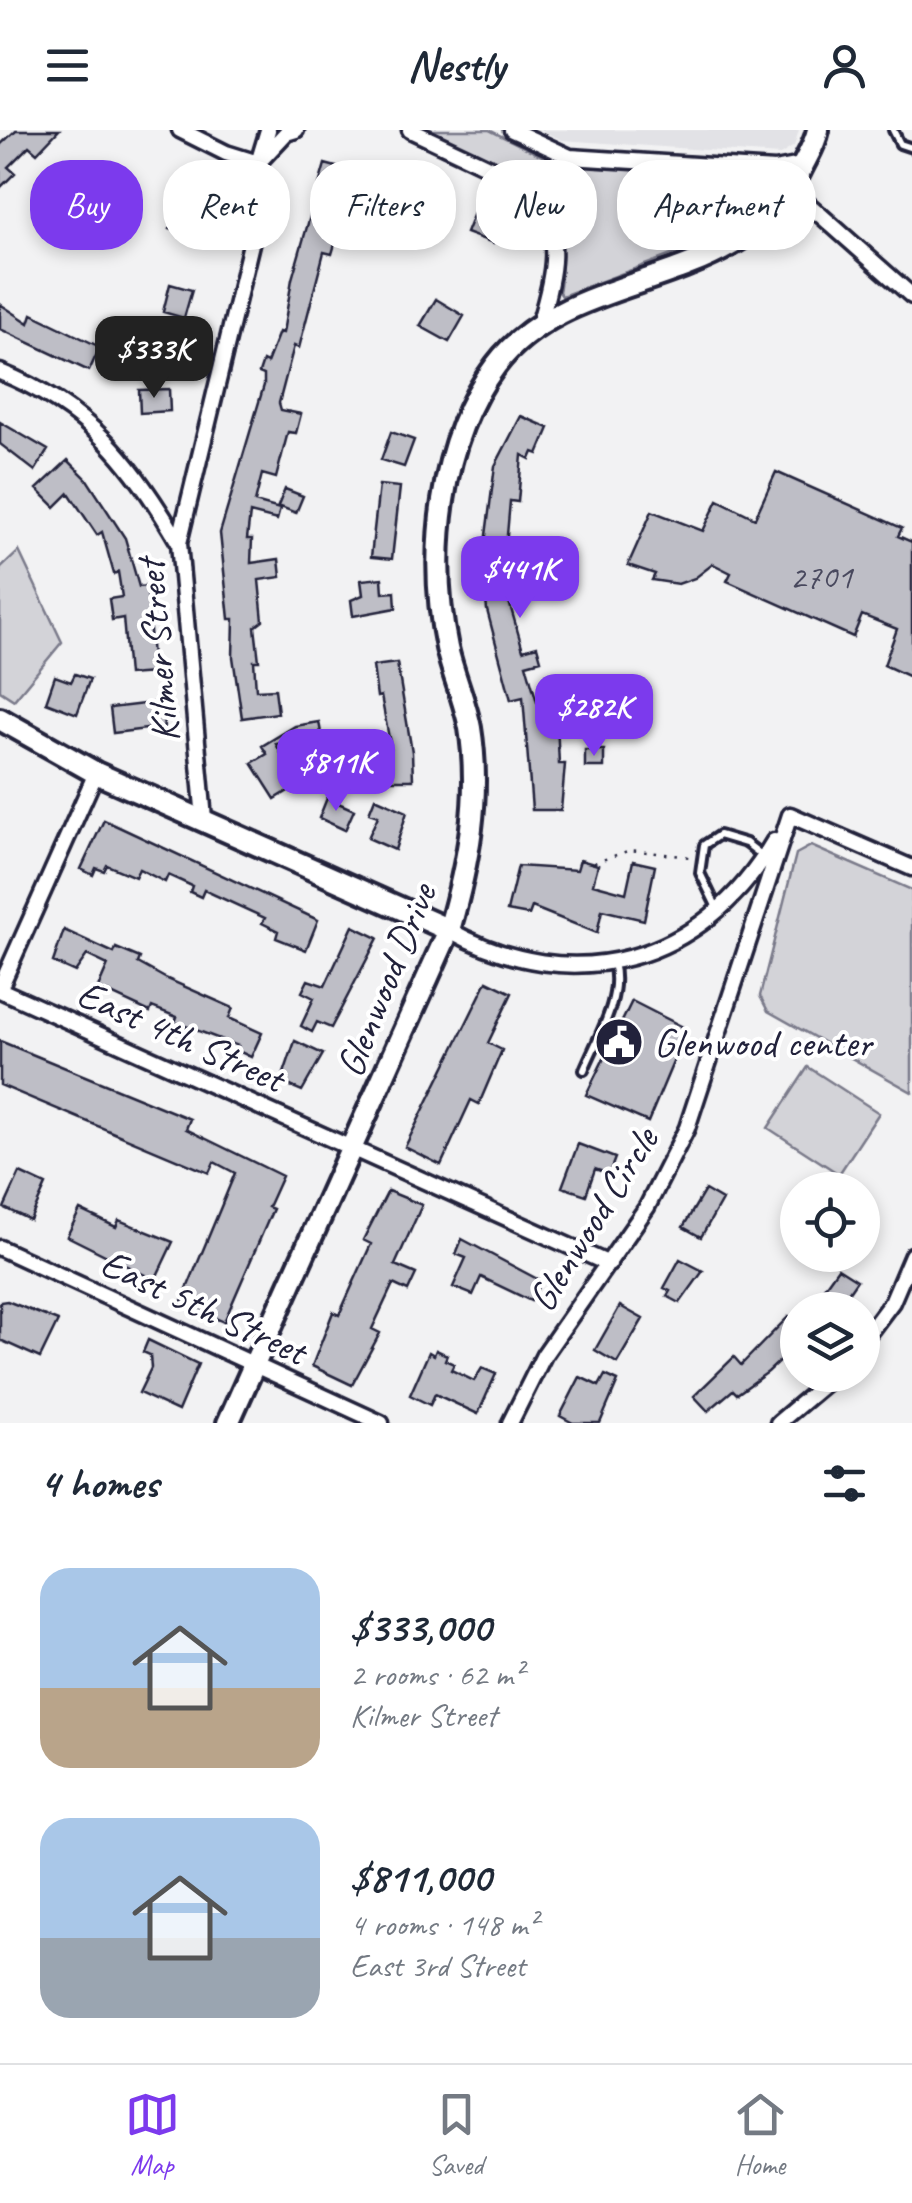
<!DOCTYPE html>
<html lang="en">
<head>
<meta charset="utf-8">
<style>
  :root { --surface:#fff; --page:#f2f2f3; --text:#1f2937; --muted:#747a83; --line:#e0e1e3; --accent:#7c3aed }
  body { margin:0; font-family:Caveat,sans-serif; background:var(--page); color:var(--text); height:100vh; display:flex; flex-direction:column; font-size:38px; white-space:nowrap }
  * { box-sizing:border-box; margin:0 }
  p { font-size:32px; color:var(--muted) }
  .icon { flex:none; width:55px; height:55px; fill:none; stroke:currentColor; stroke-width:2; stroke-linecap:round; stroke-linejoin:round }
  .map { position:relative; height:1293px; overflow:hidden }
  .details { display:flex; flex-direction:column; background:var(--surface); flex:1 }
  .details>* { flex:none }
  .top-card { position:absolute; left:30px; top:30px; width:852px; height:90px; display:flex; gap:20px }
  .buttons { position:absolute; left:780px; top:1042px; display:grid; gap:20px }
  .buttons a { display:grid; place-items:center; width:100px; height:100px; border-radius:50%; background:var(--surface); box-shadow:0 5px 15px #0003; font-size:50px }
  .price { position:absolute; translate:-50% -85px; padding:0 22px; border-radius:20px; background:var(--accent); color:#fff; font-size:32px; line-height:65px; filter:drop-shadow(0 2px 5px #0008) }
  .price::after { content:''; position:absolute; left:50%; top:60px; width:30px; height:22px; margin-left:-15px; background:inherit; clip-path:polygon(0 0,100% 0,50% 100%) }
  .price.on { background:#222; color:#fff }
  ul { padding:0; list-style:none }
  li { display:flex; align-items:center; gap:30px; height:250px; padding:0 40px }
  li span { display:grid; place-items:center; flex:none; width:280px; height:200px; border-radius:30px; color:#555 }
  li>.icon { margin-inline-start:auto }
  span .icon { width:120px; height:120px; fill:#fffc; stroke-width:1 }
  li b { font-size:42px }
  h2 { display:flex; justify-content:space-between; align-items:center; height:120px; padding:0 40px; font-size:42px }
  .chip { padding:0 35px; border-radius:40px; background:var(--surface); box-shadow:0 5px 15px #0003; font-size:35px; line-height:90px }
  .chip.on { background:var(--accent); color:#fff }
  header { display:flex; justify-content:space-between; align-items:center; height:130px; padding:0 40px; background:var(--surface); font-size:45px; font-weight:800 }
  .menu { display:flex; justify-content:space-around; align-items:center; height:140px; border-top:2px solid var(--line); background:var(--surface); font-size:28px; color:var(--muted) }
  .menu a { display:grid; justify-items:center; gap:5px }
  .menu .on { color:var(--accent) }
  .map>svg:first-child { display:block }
  .built { fill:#e2e2e6 }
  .green { fill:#d3d3d8; stroke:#7a7a8a; stroke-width:2.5 }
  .building { fill:#bebec6; stroke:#22223b; stroke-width:2.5 }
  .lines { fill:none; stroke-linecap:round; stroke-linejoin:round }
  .lane-casing { stroke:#22223b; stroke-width:14 }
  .street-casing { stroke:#22223b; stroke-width:21 }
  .secondary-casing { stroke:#22223b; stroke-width:28 }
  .path { stroke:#22223b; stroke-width:2.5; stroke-dasharray:2.5 8; stroke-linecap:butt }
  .lane { stroke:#fff; stroke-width:6 }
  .street { stroke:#fff; stroke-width:14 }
  .secondary { stroke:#fff; stroke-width:20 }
  .labels { text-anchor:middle; stroke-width:8; stroke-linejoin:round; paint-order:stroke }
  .number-label { font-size:35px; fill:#49495e }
  .street-label { font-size:40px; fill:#22223b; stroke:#fff }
  .poi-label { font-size:40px; fill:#22223b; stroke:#fff; text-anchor:start }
</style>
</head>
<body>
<header><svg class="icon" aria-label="menu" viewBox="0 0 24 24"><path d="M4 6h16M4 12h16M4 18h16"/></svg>Nestly<svg class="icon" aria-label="person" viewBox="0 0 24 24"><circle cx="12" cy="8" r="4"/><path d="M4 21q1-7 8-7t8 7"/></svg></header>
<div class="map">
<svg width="912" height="1293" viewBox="0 0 912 1293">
  <rect width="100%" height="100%" fill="#f2f2f3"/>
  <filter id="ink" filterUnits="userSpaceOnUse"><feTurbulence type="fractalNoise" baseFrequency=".01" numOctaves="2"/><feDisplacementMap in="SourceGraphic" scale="20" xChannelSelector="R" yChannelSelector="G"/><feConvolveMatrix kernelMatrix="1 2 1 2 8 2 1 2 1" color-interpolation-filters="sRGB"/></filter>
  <g filter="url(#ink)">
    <path class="built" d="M 540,0 L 799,0 L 794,16 L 780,25 L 562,10 Z"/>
    <path class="green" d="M 427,0 L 489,0 L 556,33 L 555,41 L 544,48 L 530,46 Z
      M 585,35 L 748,46 L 757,54 L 759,70 L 714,109 L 562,166 L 559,162 C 567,123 554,71 574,40 Z
      M 19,421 L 62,512 L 14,570 L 0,561 L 0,439 Z
      M 811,716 L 912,760 L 912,962 L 768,881 L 760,866 L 796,724 Z
      M 808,937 L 879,983 L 839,1044 L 768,998 Z"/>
    <path class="building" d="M 16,0 L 59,0 L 37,23 L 29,16 L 8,37 L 15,43 L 0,58 L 0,15 Z
      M 325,34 L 347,40 L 344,51 L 339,50 L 325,104 L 337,107 L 332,124 L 324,122 L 299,218 L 294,216 L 279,273 L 281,280 L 301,284 L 296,303 L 288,302 L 276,348 L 262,344 L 255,372 L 280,379 L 277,390 L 250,383 L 247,409 L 252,409 L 251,433 L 279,429 L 281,447 L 259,450 L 263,491 L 255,497 L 259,531 L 254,531 L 256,560 L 275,559 L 278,583 L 242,588 L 233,527 L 234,489 L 229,489 L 220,403 L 264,255 L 264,245 L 259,243 L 263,231 L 267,233 L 279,202 L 283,203 L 292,149 Z
      M 193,52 L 215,57 L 205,96 L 193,93 L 190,104 L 170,99 L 173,83 L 185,86 Z
      M 388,52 L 446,65 L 440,84 L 436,90 L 381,72 Z
      M 474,83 L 500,93 L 493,113 L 466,103 Z
      M 170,154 L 192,160 L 184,188 L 163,182 Z
      M 436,169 L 464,186 L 449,212 L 420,196 Z
      M 0,174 L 29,193 L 32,184 L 100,217 L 89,241 L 0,199 Z
      M 169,259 L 170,281 L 140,283 L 139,260 Z
      M 521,286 L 549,298 L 538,324 L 533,322 L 530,329 L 522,325 L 518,372 L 510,371 L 505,428 L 513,427 L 516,467 L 508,468 L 523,520 L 537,516 L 541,530 L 526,534 L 537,572 L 547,572 L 548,592 L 557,592 L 559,634 L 565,634 L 561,680 L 532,680 L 523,567 L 511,570 L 487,480 L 484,451 L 490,451 L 485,413 L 495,336 Z
      M 0,292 L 48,320 L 35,341 L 0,314 Z
      M 391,302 L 414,310 L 404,337 L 381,330 Z
      M 68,330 L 86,348 L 125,408 L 139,457 L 147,456 L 153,543 L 128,545 L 123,488 L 112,490 L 109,469 L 122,467 L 118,442 L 114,444 L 102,402 L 97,405 L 69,363 L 55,377 L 37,359 Z
      M 776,342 L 902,398 L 898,406 L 912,412 L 912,548 L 884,535 L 897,499 L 862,485 L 853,507 L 727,451 L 731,443 L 713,434 L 695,448 L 678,454 L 652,450 L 655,444 L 628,435 L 652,381 L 703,401 L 718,370 L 755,388 Z
      M 379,355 L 400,357 L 392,429 L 371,427 Z
      M 285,359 L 303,366 L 296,383 L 278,376 Z
      M 382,448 L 383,463 L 395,462 L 396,478 L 353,486 L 351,470 L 363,465 L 361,450 Z
      M 397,533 L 412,622 L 413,650 L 390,650 L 390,613 L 381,566 L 377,567 L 373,536 Z
      M 75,544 L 90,549 L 77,584 L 46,572 L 55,546 L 71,552 Z
      M 161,572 L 164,597 L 113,603 L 110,578 Z
      M 319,592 L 322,608 L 276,614 L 298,655 L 275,669 L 252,633 L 267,624 L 262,616 L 295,596 Z
      M 585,620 L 604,620 L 604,637 L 585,637 Z
      M 327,668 L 354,680 L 345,700 L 319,688 Z
      M 375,668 L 407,682 L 395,720 L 368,708 L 378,686 L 369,683 Z
      M 104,690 L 318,790 L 306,820 L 276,808 L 278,801 L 262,793 L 265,788 L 204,760 L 201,767 L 190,762 L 192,756 L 168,745 L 165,752 L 139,739 L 135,747 L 107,735 L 104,741 L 96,738 L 93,745 L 81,739 Z
      M 580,730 L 598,735 L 593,754 L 626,763 L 633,731 L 655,736 L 644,790 L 602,780 L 597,803 L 532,777 L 529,785 L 507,781 L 518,736 L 577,740 Z
      M 353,796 L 378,808 L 331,898 L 317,892 L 312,902 L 301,896 L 314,868 L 302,862 L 308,850 L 325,856 Z
      M 64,800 L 114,823 L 116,818 L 140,828 L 138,833 L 165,848 L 233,878 L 229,888 L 262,903 L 251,927 L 236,920 L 238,916 L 175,892 L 177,887 L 152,877 L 150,882 L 98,858 L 108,835 L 87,825 L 75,842 L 53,832 Z
      M 487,851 L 512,863 L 488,913 L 502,920 L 479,974 L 471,970 L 441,1035 L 405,1017 Z
      M 632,871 L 687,899 L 648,992 L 586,965 Z
      M 0,911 L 190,989 L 186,999 L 282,1046 L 268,1077 L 273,1079 L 224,1192 L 181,1173 L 235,1043 L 214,1032 L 209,1043 L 0,955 Z
      M 295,911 L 323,924 L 302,961 L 281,952 Z
      M 578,1014 L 615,1028 L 609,1044 L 595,1039 L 586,1065 L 562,1057 Z
      M 20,1043 L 46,1055 L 30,1090 L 4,1078 Z
      M 705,1060 L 722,1070 L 701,1107 L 683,1097 Z
      M 388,1061 L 422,1075 L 395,1135 L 416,1144 L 408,1161 L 393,1154 L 372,1199 L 380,1203 L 352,1255 L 312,1236 L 333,1182 L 339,1185 L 371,1114 L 363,1110 Z
      M 80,1080 L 116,1097 L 119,1090 L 173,1112 L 155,1150 L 67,1106 Z
      M 462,1109 L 541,1151 L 531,1171 L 481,1147 L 473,1165 L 453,1157 L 466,1128 L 456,1124 Z
      M 680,1129 L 703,1141 L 680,1173 L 667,1166 L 670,1161 L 664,1158 Z
      M 838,1138 L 857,1150 L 846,1166 L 834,1180 L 808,1180 Z
      M 7,1171 L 58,1191 L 40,1228 L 0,1210 L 0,1172 Z
      M 620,1176 L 643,1189 L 617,1233 L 595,1220 Z
      M 789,1186 L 798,1196 L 798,1214 L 768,1242 L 737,1264 L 733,1260 L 708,1281 L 694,1266 L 734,1227 L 741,1235 Z
      M 148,1210 L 198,1234 L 178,1281 L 139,1263 L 151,1238 L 150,1225 L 143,1222 Z
      M 436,1220 L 447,1225 L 445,1230 L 454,1234 L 451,1240 L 474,1251 L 482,1238 L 496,1244 L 478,1284 L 435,1264 L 430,1275 L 410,1265 L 429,1222 L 434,1225 Z
      M 605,1245 L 618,1251 L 600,1293 L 573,1293 L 560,1286 L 580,1247 L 599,1256 Z"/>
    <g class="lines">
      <g class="lane-casing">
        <path id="lane" d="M 893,0 L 900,14 L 912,18
          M 718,780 L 700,743 L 704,715 L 719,705 L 746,713 L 764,727
          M 584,940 C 597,908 623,868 613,833"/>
      </g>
      <g class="street-casing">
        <path id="street" d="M 180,0 L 226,23 L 258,33 L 286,3 L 296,0
          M 410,0 L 541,62
          M 512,0 L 570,27 L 775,40 L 802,35
          M 791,59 L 912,166
          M 541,62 L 570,27
          M 540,191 C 556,138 559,115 541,62
          M 0,242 C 88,277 133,333 179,413
          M 790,685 L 912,738
          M 204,689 L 179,413 L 263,64 L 258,33 L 268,0
          M 449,800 C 573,869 703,833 774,711
          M 0,858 L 96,643
          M 0,860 L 609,1134
          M 0,1118 L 381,1293
          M 862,1212 L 892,1172 L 912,1125
          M 510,1293 L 544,1225 L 647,1077 L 687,998 L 790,685
          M 778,1293 L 835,1245"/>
      </g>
      <g class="secondary-casing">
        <path id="secondary" d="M 0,589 L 96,643 L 449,800
          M 228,1293 L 449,800 C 468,734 481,667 470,598 C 465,571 453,545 447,518 C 428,427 439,310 496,235 C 572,134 742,166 800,41 C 806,28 815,15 818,0"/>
      </g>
      <path class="path" d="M 594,733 L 630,720 L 691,727"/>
      <use href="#lane" class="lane"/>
      <use href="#street" class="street"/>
      <use href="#secondary" class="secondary"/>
    </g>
  </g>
  <defs>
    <g id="civic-disc" transform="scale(2.5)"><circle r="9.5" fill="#22223b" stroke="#fff"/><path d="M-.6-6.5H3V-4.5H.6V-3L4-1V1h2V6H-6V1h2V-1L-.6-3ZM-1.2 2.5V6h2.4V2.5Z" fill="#fff"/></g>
  </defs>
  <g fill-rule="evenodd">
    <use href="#civic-disc" x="619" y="912"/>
  </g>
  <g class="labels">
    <g class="number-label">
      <text x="821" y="458">2701</text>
    </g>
    <g class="street-label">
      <text transform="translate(157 521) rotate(-95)" y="14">Kilmer Street</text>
      <text transform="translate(385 850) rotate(-68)" y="14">Glenwood Drive</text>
      <text transform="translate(181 905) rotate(24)" y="14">East 4th Street</text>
      <text transform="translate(592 1089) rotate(-58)" y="14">Glenwood Circle</text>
      <text transform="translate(204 1176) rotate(25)" y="14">East 5th Street</text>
    </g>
    <g class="poi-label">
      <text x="654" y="926">Glenwood center</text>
    </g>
  </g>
</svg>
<div class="buttons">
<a><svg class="icon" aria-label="locate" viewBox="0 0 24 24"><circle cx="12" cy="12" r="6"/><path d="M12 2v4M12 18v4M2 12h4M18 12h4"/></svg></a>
<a><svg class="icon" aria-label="layers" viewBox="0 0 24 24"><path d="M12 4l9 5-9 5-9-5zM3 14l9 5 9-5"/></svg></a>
</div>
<b class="price on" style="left:154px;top:271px">$333K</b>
<b class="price" style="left:520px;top:491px">$441K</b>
<b class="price" style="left:594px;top:629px">$282K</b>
<b class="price" style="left:336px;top:684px">$811K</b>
<div class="top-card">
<a class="chip on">Buy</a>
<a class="chip">Rent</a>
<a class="chip">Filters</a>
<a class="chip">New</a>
<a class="chip">Apartment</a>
</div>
</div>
<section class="details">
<h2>4 homes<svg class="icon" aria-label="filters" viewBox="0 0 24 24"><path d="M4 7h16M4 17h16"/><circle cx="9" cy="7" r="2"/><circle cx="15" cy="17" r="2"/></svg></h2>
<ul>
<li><span style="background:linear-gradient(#a9c7e8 60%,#b9a48a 0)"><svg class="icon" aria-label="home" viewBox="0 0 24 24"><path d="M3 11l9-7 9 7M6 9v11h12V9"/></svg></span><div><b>$333,000</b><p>2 rooms · 62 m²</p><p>Kilmer Street</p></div></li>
<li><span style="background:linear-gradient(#a9c7e8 60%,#9aa5b1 0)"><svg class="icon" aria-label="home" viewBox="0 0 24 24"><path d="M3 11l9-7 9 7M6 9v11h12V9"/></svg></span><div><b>$811,000</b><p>4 rooms · 148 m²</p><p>East 3rd Street</p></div></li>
</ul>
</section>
<nav class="menu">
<a class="on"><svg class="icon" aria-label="map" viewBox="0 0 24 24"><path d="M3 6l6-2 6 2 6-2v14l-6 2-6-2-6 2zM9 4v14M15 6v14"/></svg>Map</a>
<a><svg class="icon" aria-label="saved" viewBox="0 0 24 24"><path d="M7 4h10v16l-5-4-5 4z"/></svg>Saved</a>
<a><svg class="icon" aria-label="home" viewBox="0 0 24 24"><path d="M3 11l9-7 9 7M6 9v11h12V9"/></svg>Home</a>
</nav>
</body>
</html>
